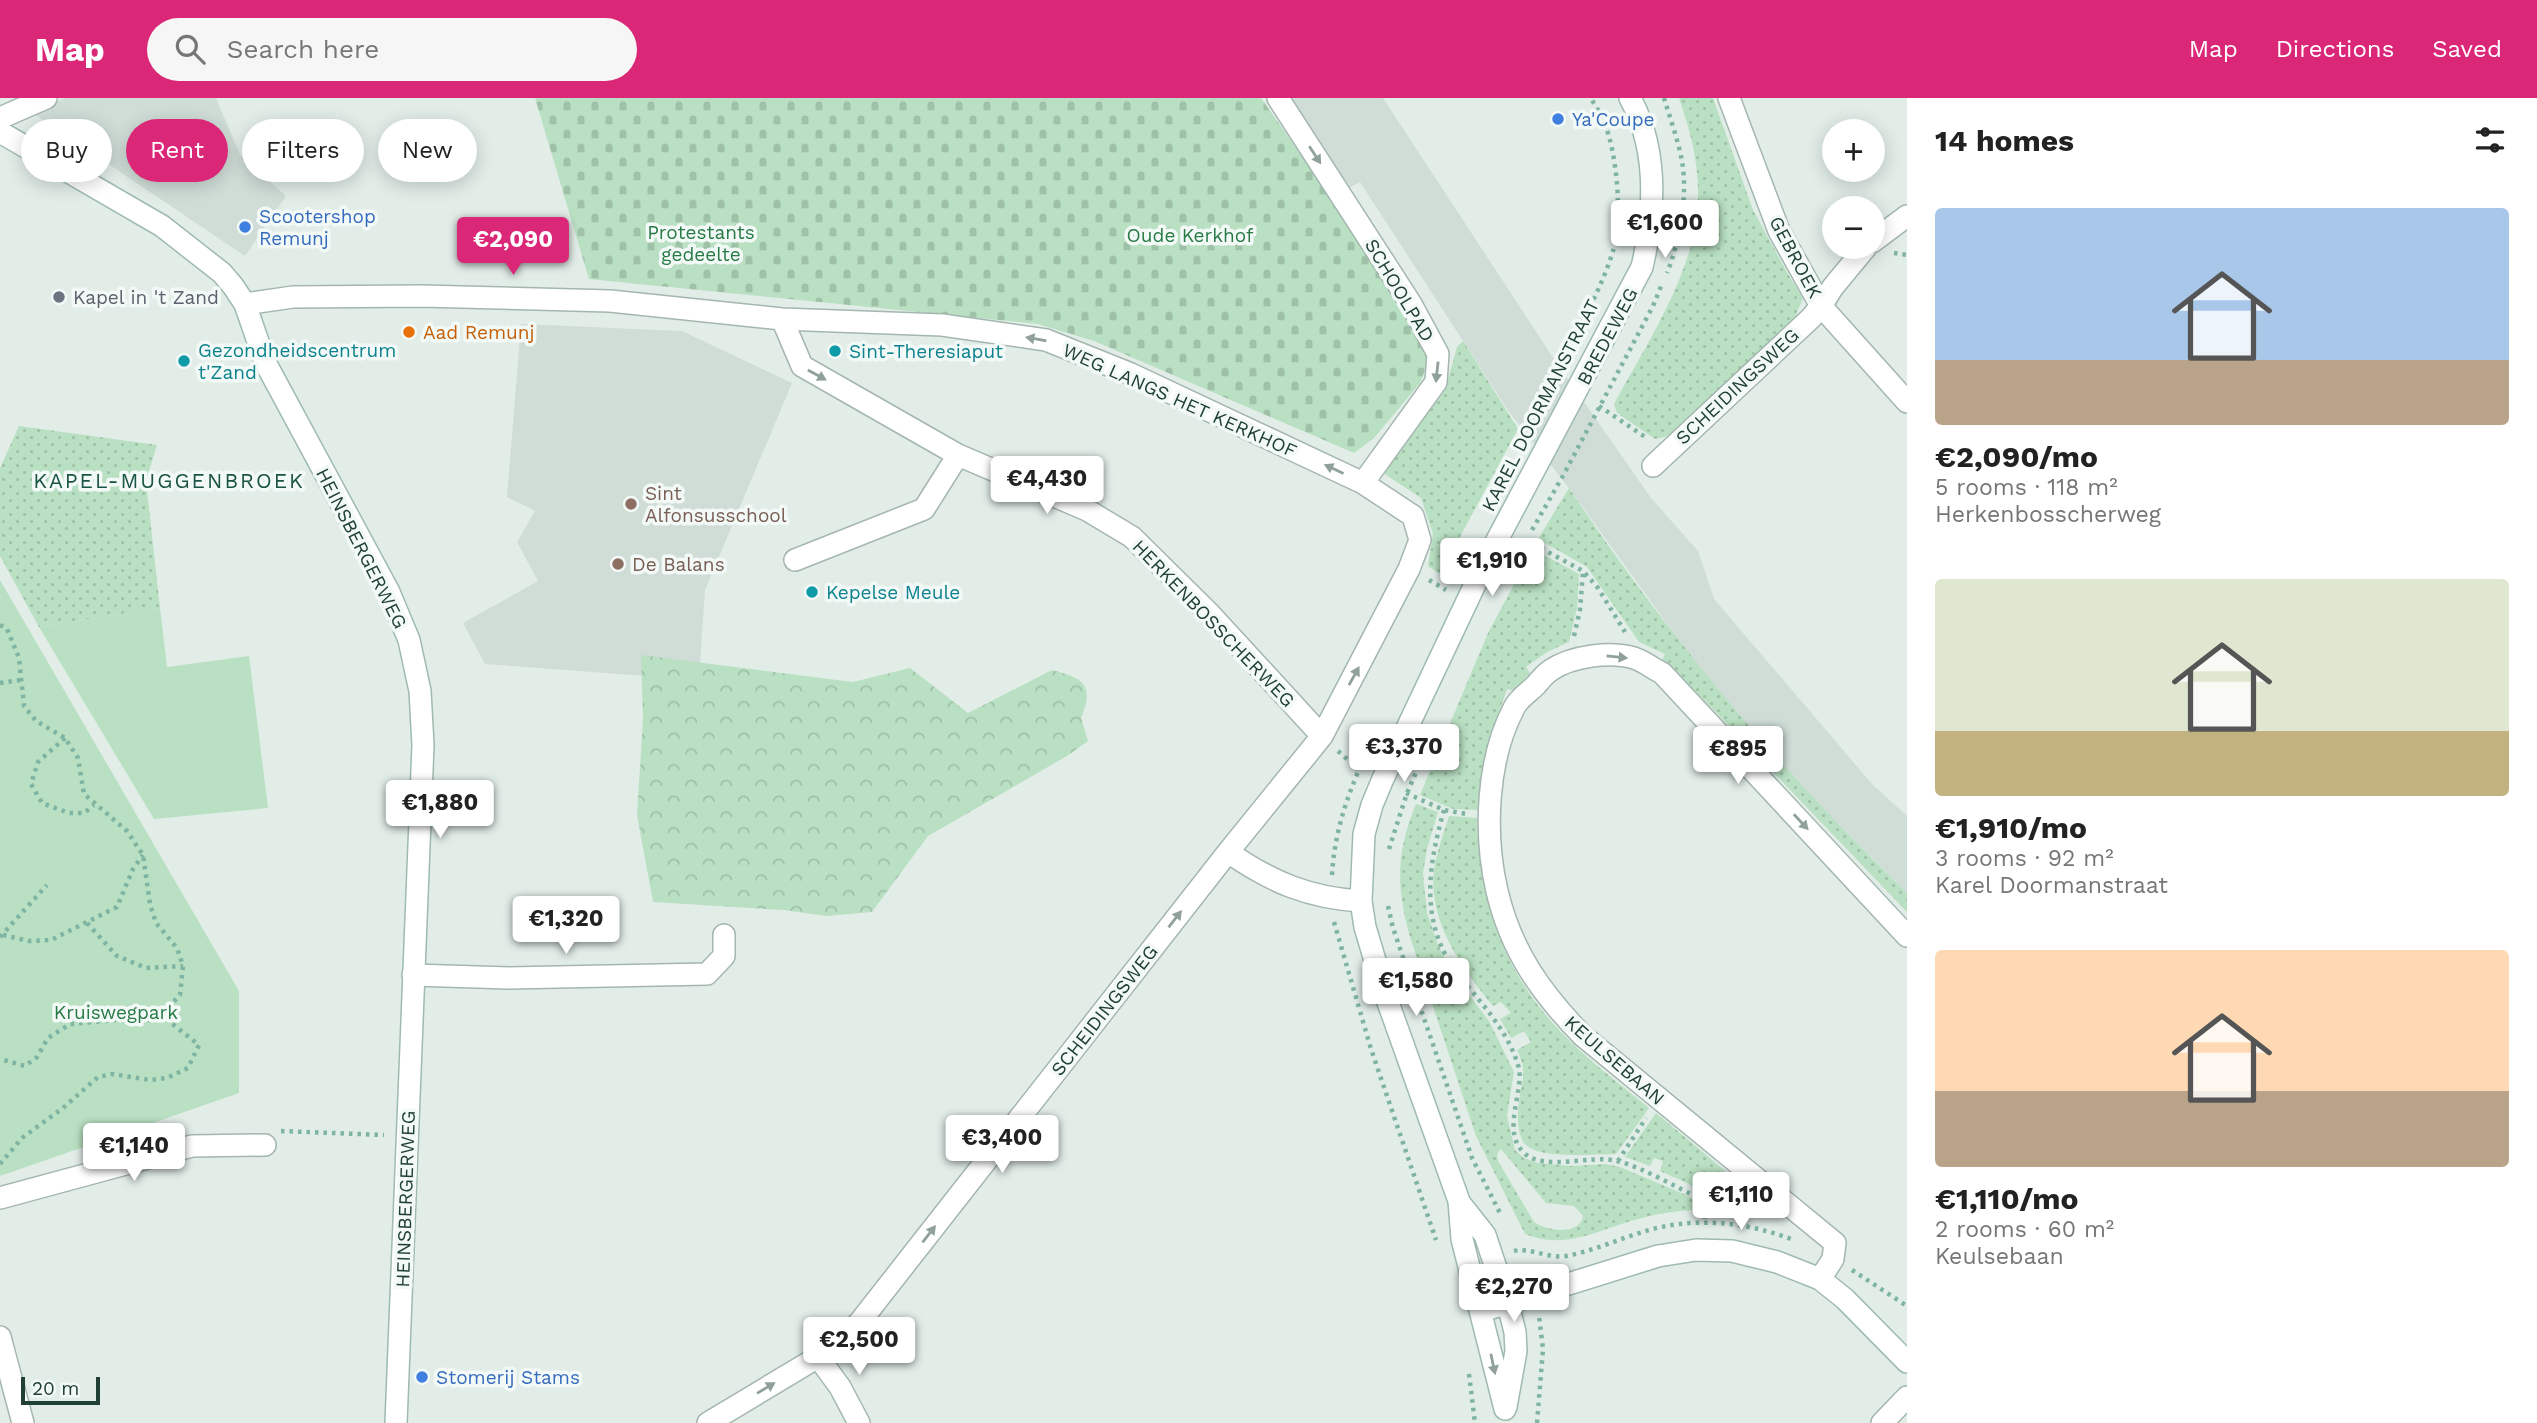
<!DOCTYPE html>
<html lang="en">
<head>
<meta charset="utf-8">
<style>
  :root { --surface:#fff; --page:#f6f6f6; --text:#222; --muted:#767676; --accent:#db2777 }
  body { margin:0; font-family:"Work Sans",sans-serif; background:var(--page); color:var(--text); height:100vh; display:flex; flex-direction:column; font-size:26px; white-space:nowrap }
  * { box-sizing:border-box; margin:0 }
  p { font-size:23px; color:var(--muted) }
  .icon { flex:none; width:38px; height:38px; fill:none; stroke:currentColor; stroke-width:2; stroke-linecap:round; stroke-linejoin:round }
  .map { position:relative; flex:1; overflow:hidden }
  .drawer { display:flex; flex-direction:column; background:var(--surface); width:630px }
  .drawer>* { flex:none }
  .guide { position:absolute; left:21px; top:21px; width:665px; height:63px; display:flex; gap:14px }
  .controls { position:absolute; left:1822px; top:21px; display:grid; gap:14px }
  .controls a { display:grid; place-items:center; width:63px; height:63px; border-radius:50%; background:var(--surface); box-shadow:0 4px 18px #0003; font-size:35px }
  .scale { position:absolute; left:21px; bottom:18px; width:79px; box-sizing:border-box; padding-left:7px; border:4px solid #204036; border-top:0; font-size:19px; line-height:24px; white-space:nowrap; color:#204036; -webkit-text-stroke:5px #f3f9f6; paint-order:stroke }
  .price { position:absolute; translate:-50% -60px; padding:0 16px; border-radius:7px; background:#fff; color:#222; font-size:23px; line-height:46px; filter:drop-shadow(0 2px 4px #0008) }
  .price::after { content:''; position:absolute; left:50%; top:42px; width:21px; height:16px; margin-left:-10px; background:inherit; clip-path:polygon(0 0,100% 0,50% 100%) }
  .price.on { background:var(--accent); color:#fff }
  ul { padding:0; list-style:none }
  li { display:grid; align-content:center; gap:14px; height:371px; padding:0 28px }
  li span { display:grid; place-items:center; height:217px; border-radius:7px; color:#555 }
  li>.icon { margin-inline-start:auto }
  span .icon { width:126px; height:126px; fill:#fffc; stroke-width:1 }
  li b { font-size:30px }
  h2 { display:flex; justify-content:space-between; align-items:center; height:84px; padding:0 28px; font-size:30px }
  .pill { padding:0 24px; border-radius:32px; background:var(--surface); box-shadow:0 4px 18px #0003; font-size:24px; line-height:63px }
  .pill.on { background:var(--accent); color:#fff }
  header { display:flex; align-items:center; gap:42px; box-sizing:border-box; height:98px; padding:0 35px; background:var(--accent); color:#fff }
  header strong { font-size:33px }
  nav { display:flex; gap:38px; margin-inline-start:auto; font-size:24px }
  .search { width:490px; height:63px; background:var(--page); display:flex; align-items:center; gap:18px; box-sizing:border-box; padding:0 24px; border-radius:38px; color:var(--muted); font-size:26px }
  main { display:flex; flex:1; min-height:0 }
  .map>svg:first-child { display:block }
  .built { fill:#d0ddd7 }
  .grass { fill:url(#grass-dots); fill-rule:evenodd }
  .forest { fill:url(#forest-crowns) }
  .cemetery { fill:url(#cemetery-stones) }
  .green { fill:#b9e0c2 }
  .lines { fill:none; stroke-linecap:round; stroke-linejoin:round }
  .street-casing { stroke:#a4b6af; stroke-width:24 }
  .secondary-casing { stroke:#9fbab0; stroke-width:24 }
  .path { stroke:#7fb4a2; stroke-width:4.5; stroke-dasharray:3.5 5; stroke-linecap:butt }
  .street { stroke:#fff; stroke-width:21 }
  .secondary { stroke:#fff; stroke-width:21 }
  .oneway { fill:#90a09a }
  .shop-dot { fill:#3f7fe0; stroke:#f3f9f6; stroke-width:2.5 }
  .worship-dot { fill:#6b7280; stroke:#f3f9f6; stroke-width:2.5 }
  .food-dot { fill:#e8710a; stroke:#f3f9f6; stroke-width:2.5 }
  .culture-dot { fill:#0f9aa8; stroke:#f3f9f6; stroke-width:2.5 }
  .education-dot { fill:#8d6e63; stroke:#f3f9f6; stroke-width:2.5 }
  .labels { text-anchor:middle; stroke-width:7; stroke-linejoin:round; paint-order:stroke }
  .shop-label { font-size:19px; fill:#366cbe; stroke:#f3f9f6; text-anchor:start }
  .park-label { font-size:19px; fill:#277a45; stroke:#f3f9f6 }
  .street-label { font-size:19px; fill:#204036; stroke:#f3f9f6 }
  .worship-label { font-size:19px; fill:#5b616d; stroke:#f3f9f6; text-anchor:start }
  .food-label { font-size:19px; fill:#c56008; stroke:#f3f9f6; text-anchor:start }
  .culture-label { font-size:19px; fill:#0d838f; stroke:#f3f9f6; text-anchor:start }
  .education-label { font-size:19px; fill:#785e54; stroke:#f3f9f6; text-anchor:start }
  .neighbourhood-label { font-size:21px; letter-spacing:2px; fill:#1a5444; stroke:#f3f9f6 }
</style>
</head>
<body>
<header>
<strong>Map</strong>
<div class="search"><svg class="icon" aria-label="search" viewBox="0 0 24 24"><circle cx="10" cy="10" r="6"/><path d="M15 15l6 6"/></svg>Search here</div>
<nav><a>Map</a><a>Directions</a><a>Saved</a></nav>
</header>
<main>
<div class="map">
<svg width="1907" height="1325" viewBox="0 0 1907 1325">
  <defs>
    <pattern id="grass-dots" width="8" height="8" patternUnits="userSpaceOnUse" patternTransform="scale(1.75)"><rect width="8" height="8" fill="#b9e0c2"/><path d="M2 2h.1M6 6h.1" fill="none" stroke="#9fc1a7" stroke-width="1.8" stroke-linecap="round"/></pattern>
    <pattern id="forest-crowns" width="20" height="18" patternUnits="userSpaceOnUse" patternTransform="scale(1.75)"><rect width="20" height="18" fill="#b9e0c2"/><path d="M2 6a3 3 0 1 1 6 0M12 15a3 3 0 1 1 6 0" fill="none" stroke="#9fc1a7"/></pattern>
    <pattern id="cemetery-stones" width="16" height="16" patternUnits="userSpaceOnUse" patternTransform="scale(1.75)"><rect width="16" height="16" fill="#b9e0c2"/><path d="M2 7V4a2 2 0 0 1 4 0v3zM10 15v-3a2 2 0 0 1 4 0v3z" fill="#9fc1a7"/></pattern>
  </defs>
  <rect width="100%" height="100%" fill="#e2ede8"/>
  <path class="built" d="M 65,0 L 216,0 L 240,57 L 286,98 L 245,158 L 31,14 Z
    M 1284,0 L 1383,0 L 1552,258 L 1651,400 L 1698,453 L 1714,501 L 1873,687 L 1907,718 L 1907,795 L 1794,681 L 1693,562 L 1569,390 L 1509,314 L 1360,84 L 1347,91 Z
    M 521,226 L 682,233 L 792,285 L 705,492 L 699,582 L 485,566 L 463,525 L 538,483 L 517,444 L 535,413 L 507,399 Z"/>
  <path class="grass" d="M 1679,0 L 1713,0 L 1753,112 L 1788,176 L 1803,200 L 1795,219 L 1668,338 L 1655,341 L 1617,315 L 1614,306 C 1646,247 1698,169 1698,100 C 1699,65 1690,32 1679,0 Z
    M 1463,243 L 1518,331 L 1440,476 L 1428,468 L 1433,436 L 1421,400 L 1383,375 L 1445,292 L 1457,249 Z
    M 19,328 L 157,347 L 146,383 L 160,510 L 39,529 L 0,458 L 0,370 Z
    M 1569,390 C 1668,539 1779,671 1907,795 L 1907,814 L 1705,603 L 1662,562 L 1665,556 L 1639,544 L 1587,469 L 1538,441 Z
    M 1533,451 L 1579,476 L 1577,510 L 1569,544 L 1547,554 L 1526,569 L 1530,575 L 1514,593 L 1507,591 L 1487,649 L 1477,712 L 1453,711 L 1420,697 L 1488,535 Z
    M 1416,706 L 1438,714 L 1427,751 L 1423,775 L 1427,815 L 1437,844 L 1451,873 L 1489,923 L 1514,974 L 1507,1018 L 1515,1052 L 1524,1060 L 1538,1065 L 1572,1068 L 1605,1066 L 1620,1069 L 1686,1097 L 1698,1104 L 1701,1111 C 1682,1113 1664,1114 1646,1119 C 1604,1128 1568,1154 1525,1136 L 1476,1038 L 1410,839 C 1396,788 1396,755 1416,706 ZM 1501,1051 L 1546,1105 L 1574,1108 L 1583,1118 C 1580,1138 1546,1133 1534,1124 L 1498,1063 L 1497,1056 Z
    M 1449,718 L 1477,720 C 1478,801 1504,875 1560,933 C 1587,962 1619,985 1649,1010 L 1616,1056 C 1595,1056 1539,1062 1525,1046 C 1517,1038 1517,1015 1519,1004 C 1522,980 1528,975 1517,952 L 1531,944 L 1524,933 L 1511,940 L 1500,921 L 1511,915 L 1501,904 L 1493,908 C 1461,869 1425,820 1435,765 C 1439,749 1444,733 1449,718 Z
    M 1656,1015 L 1772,1112 L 1767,1118 L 1712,1111 C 1708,1089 1678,1082 1660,1073 L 1663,1063 L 1654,1060 L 1650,1068 L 1625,1059 Z"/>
  <path class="forest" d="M 641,557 L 853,584 L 910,570 L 968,615 L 1052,572 C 1083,580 1095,586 1081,620 L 1088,643 L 1067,658 L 928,738 L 872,814 L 826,818 L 784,812 L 653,804 L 637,717 L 643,622 Z"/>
  <path class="cemetery" d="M 535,0 L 1261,0 L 1371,157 L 1426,242 L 1428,265 L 1420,285 L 1374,340 L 1354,355 L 1094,243 L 1038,226 L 589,181 Z"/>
  <path class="green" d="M 0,482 L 239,893 L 239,995 L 0,1078 Z
    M 160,510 L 167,569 L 249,558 L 268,710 L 154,721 L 39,529 Z"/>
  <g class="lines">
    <g class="street-casing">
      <path id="street" d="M 1278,0 L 1411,206 L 1438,256 L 1436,284 L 1363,385
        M 1729,0 L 1779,133 L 1821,208 L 1907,304
        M 0,20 L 46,0
        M 1872,144 L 1907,118
        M 245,206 L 293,199 L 422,198 L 610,203 L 782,221 L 942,227 L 1046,242 L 1131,276 L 1363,385 L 1413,418 L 1420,442 L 1409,471 L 1322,638 L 1228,754 L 859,1225 L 818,1259 L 708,1325
        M 782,221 L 802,268 L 958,357 L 1087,412 L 1132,439 L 1210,516 L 1322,638
        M 1653,368 L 1811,220 L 1821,208 L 1833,189 L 1866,149
        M 795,462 L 924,411 L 958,357
        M 1228,754 C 1271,784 1309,800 1361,803
        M 413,877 L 509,880 L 707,876 L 724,858 L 724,837
        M 0,1100 L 192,1048 L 265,1047
        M 1820,1181 L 1833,1161 L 1835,1145 L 1583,938 C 1541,895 1511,853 1497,793 C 1484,737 1486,663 1514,610 C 1518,601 1529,594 1536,587 C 1540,582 1545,576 1551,572 C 1572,558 1610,553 1634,560 C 1644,563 1653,571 1662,575 L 1907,838
        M 0,1239 L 23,1325
        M 818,1259 L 840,1289 L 859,1325
        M 1882,1325 L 1907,1299"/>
    </g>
    <g class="secondary-casing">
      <path id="secondary" d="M 0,34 L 162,128 L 222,175 L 233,188 L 245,206 L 265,264 L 389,494 L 409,542 L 420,593 L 423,647 L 396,1325
        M 1459,1104 L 1485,1137 L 1508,1206 L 1515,1234 L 1516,1253 L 1506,1309
        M 1482,1213 L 1658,1158 L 1696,1152 L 1732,1153 L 1777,1164 L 1820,1181 L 1845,1201 L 1907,1264
        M 1505,1311 L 1462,1141 L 1459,1103 L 1385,896 L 1365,829 L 1361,803 L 1364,736 L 1372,707 L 1382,683 L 1487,461 L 1642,169 C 1655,114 1658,51 1630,0"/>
    </g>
    <path class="path" d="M 1664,0 C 1670,20 1678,42 1682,63 C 1688,98 1680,143 1667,175
      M 1894,155 L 1907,157
      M 1571,247 C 1586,216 1603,186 1613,153 C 1623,121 1617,54 1604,24 C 1601,16 1595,8 1591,0
      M 1599,308 L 1648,341
      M 1532,432 L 1564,376 L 1653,208 L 1662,186
      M 1526,442 L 1583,473 L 1598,490 L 1625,534
      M 1429,482 L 1446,492
      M 0,527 L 7,531 L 19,560 L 24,608 L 36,623 L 65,640 L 78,660 L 84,696 L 127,733 L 143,757 L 150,806 L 156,825 L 177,850 L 183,868 L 180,897 L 161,917 L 145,923 L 115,922 L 70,926 L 48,940 L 37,959 L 25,968 L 0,961
      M 1574,538 L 1580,512 L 1583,474
      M 0,585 L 21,582
      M 65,640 L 38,664 L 31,686 L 42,705 L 69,715 L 84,715 L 94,707
      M 1338,653 L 1358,671
      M 1406,695 L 1444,712 L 1467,716
      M 1444,712 C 1428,769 1419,824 1457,875 C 1480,904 1507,931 1518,967 C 1526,991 1500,1032 1524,1055 C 1545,1074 1592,1056 1617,1063 C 1642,1069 1680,1091 1704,1103 L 1705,1125
      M 1389,751 L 1407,695 L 1425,654
      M 1332,777 C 1335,724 1354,680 1377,633
      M 1388,808 L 1393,830 L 1472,1060 L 1500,1115
      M 1334,824 L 1371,951 L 1436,1142
      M 87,825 L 117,858 L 146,870 L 183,868
      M 3,837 L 29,843 L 51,842 L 117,809 L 133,771 L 143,757
      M 0,839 L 47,787
      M 281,1033 L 384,1037
      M 1618,1063 L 1646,1020
      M 0,1066 L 22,1040 L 63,1010 L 98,979 L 112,976 L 150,982 L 167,980 L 188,970 L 199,947 L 161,917
      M 1514,1153 C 1530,1149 1548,1161 1566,1158 C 1594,1153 1621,1140 1649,1132 C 1695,1119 1746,1124 1791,1141
      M 1852,1172 L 1907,1208
      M 1469,1276 L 1475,1325
      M 1537,1325 L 1543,1251 L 1539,1218"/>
    <use href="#street" class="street"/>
    <use href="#secondary" class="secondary"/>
  </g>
  <defs><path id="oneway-solid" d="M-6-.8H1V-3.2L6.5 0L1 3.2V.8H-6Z" transform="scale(1.75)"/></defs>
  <g class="oneway">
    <use href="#oneway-solid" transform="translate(1315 57) rotate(57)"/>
    <use href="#oneway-solid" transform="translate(1036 241) rotate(-170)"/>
    <use href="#oneway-solid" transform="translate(1437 274) rotate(96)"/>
    <use href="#oneway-solid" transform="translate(817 277) rotate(29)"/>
    <use href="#oneway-solid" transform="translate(1334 371) rotate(-155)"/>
    <use href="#oneway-solid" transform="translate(1617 559) rotate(6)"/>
    <use href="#oneway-solid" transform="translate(1354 578) rotate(-61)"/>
    <use href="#oneway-solid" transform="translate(1801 724) rotate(47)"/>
    <use href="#oneway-solid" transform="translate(1175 821) rotate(-52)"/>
    <use href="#oneway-solid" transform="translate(929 1136) rotate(-52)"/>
    <use href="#oneway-solid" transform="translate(1493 1266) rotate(78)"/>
    <use href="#oneway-solid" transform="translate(766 1290) rotate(-31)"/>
  </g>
  <g class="shop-dot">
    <circle cx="1558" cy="21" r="7"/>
    <circle cx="245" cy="129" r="7"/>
    <circle cx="422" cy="1279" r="7"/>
  </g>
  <circle class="worship-dot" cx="59" cy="199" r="7"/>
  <circle class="food-dot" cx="409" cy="234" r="7"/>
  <g class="culture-dot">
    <circle cx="835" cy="253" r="7"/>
    <circle cx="184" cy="263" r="7"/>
    <circle cx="812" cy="494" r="7"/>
  </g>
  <g class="education-dot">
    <circle cx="631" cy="406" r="7"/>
    <circle cx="618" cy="466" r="7"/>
  </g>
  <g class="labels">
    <g class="shop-label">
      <text x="1572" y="28">Ya'Coupe</text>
      <text x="259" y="125">Scootershop<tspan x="259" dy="22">Remunj</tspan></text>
      <text x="436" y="1286">Stomerij Stams</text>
    </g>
    <g class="park-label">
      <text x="701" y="141">Protestants<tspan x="701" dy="22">gedeelte</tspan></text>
      <text x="1190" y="144">Oude Kerkhof</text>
      <text x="116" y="921">Kruiswegpark</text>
    </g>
    <g class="street-label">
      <text transform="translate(1796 159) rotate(62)" y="7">GEBROEK</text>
      <text transform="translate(1400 192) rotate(59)" y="7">SCHOOLPAD</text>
      <text transform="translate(1607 238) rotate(-62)" y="7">BREDEWEG</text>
      <text transform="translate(1737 288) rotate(-43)" y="7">SCHEIDINGSWEG</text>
      <text transform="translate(1180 302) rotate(24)" y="7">WEG LANGS HET KERKHOF</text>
      <text transform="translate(1540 307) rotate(-63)" y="7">KAREL DOORMANSTRAAT</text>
      <text transform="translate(362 450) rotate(63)" y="7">HEINSBERGERWEG</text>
      <text transform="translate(1214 525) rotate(46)" y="7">HERKENBOSSCHERWEG</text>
      <text transform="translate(1104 912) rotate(-52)" y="7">SCHEIDINGSWEG</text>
      <text transform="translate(1615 962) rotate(41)" y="7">KEULSEBAAN</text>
      <text transform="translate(405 1101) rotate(-88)" y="7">HEINSBERGERWEG</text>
    </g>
    <g class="worship-label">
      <text x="73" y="206">Kapel in 't Zand</text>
    </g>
    <g class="food-label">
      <text x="423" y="241">Aad Remunj</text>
    </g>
    <g class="culture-label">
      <text x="198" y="259">Gezondheidscentrum<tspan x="198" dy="22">t'Zand</tspan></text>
      <text x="849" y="260">Sint-Theresiaput</text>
      <text x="826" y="501">Kepelse Meule</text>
    </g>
    <g class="education-label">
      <text x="645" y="402">Sint<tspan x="645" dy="22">Alfonsusschool</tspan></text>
      <text x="632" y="473">De Balans</text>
    </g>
    <g class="neighbourhood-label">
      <text x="169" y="390">KAPEL-MUGGENBROEK</text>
    </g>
  </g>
</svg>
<div class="controls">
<a>+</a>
<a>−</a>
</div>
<div class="scale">20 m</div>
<b class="price" style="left:1665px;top:162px">€1,600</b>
<b class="price on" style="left:513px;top:179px">€2,090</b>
<b class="price" style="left:1047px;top:418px">€4,430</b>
<b class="price" style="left:1492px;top:500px">€1,910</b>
<b class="price" style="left:1404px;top:686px">€3,370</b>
<b class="price" style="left:1738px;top:688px">€895</b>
<b class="price" style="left:440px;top:742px">€1,880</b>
<b class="price" style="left:566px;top:858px">€1,320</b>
<b class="price" style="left:1416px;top:920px">€1,580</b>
<b class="price" style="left:1002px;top:1077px">€3,400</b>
<b class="price" style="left:134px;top:1085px">€1,140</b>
<b class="price" style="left:1741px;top:1134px">€1,110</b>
<b class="price" style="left:1514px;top:1226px">€2,270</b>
<b class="price" style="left:859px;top:1279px">€2,500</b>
<div class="guide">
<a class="pill">Buy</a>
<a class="pill on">Rent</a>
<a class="pill">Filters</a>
<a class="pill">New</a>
</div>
</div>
<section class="drawer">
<h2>14 homes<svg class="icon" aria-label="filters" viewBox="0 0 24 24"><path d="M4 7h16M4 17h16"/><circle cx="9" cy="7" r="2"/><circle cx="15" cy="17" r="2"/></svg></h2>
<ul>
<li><span style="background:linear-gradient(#a9c7e8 70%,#b9a48a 0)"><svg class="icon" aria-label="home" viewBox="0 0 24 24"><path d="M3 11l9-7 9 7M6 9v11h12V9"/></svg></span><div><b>€2,090/mo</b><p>5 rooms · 118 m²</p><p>Herkenbosscherweg</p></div></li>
<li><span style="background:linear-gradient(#dfe7d0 70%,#c2b280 0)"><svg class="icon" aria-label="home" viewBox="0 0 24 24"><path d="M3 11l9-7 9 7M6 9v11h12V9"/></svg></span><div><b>€1,910/mo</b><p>3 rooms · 92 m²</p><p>Karel Doormanstraat</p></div></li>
<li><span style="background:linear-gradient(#ffd9b3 65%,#b9a48a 0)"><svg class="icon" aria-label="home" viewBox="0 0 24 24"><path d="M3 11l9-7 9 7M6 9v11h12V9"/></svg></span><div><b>€1,110/mo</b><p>2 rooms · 60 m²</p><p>Keulsebaan</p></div></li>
</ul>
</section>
</main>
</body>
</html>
